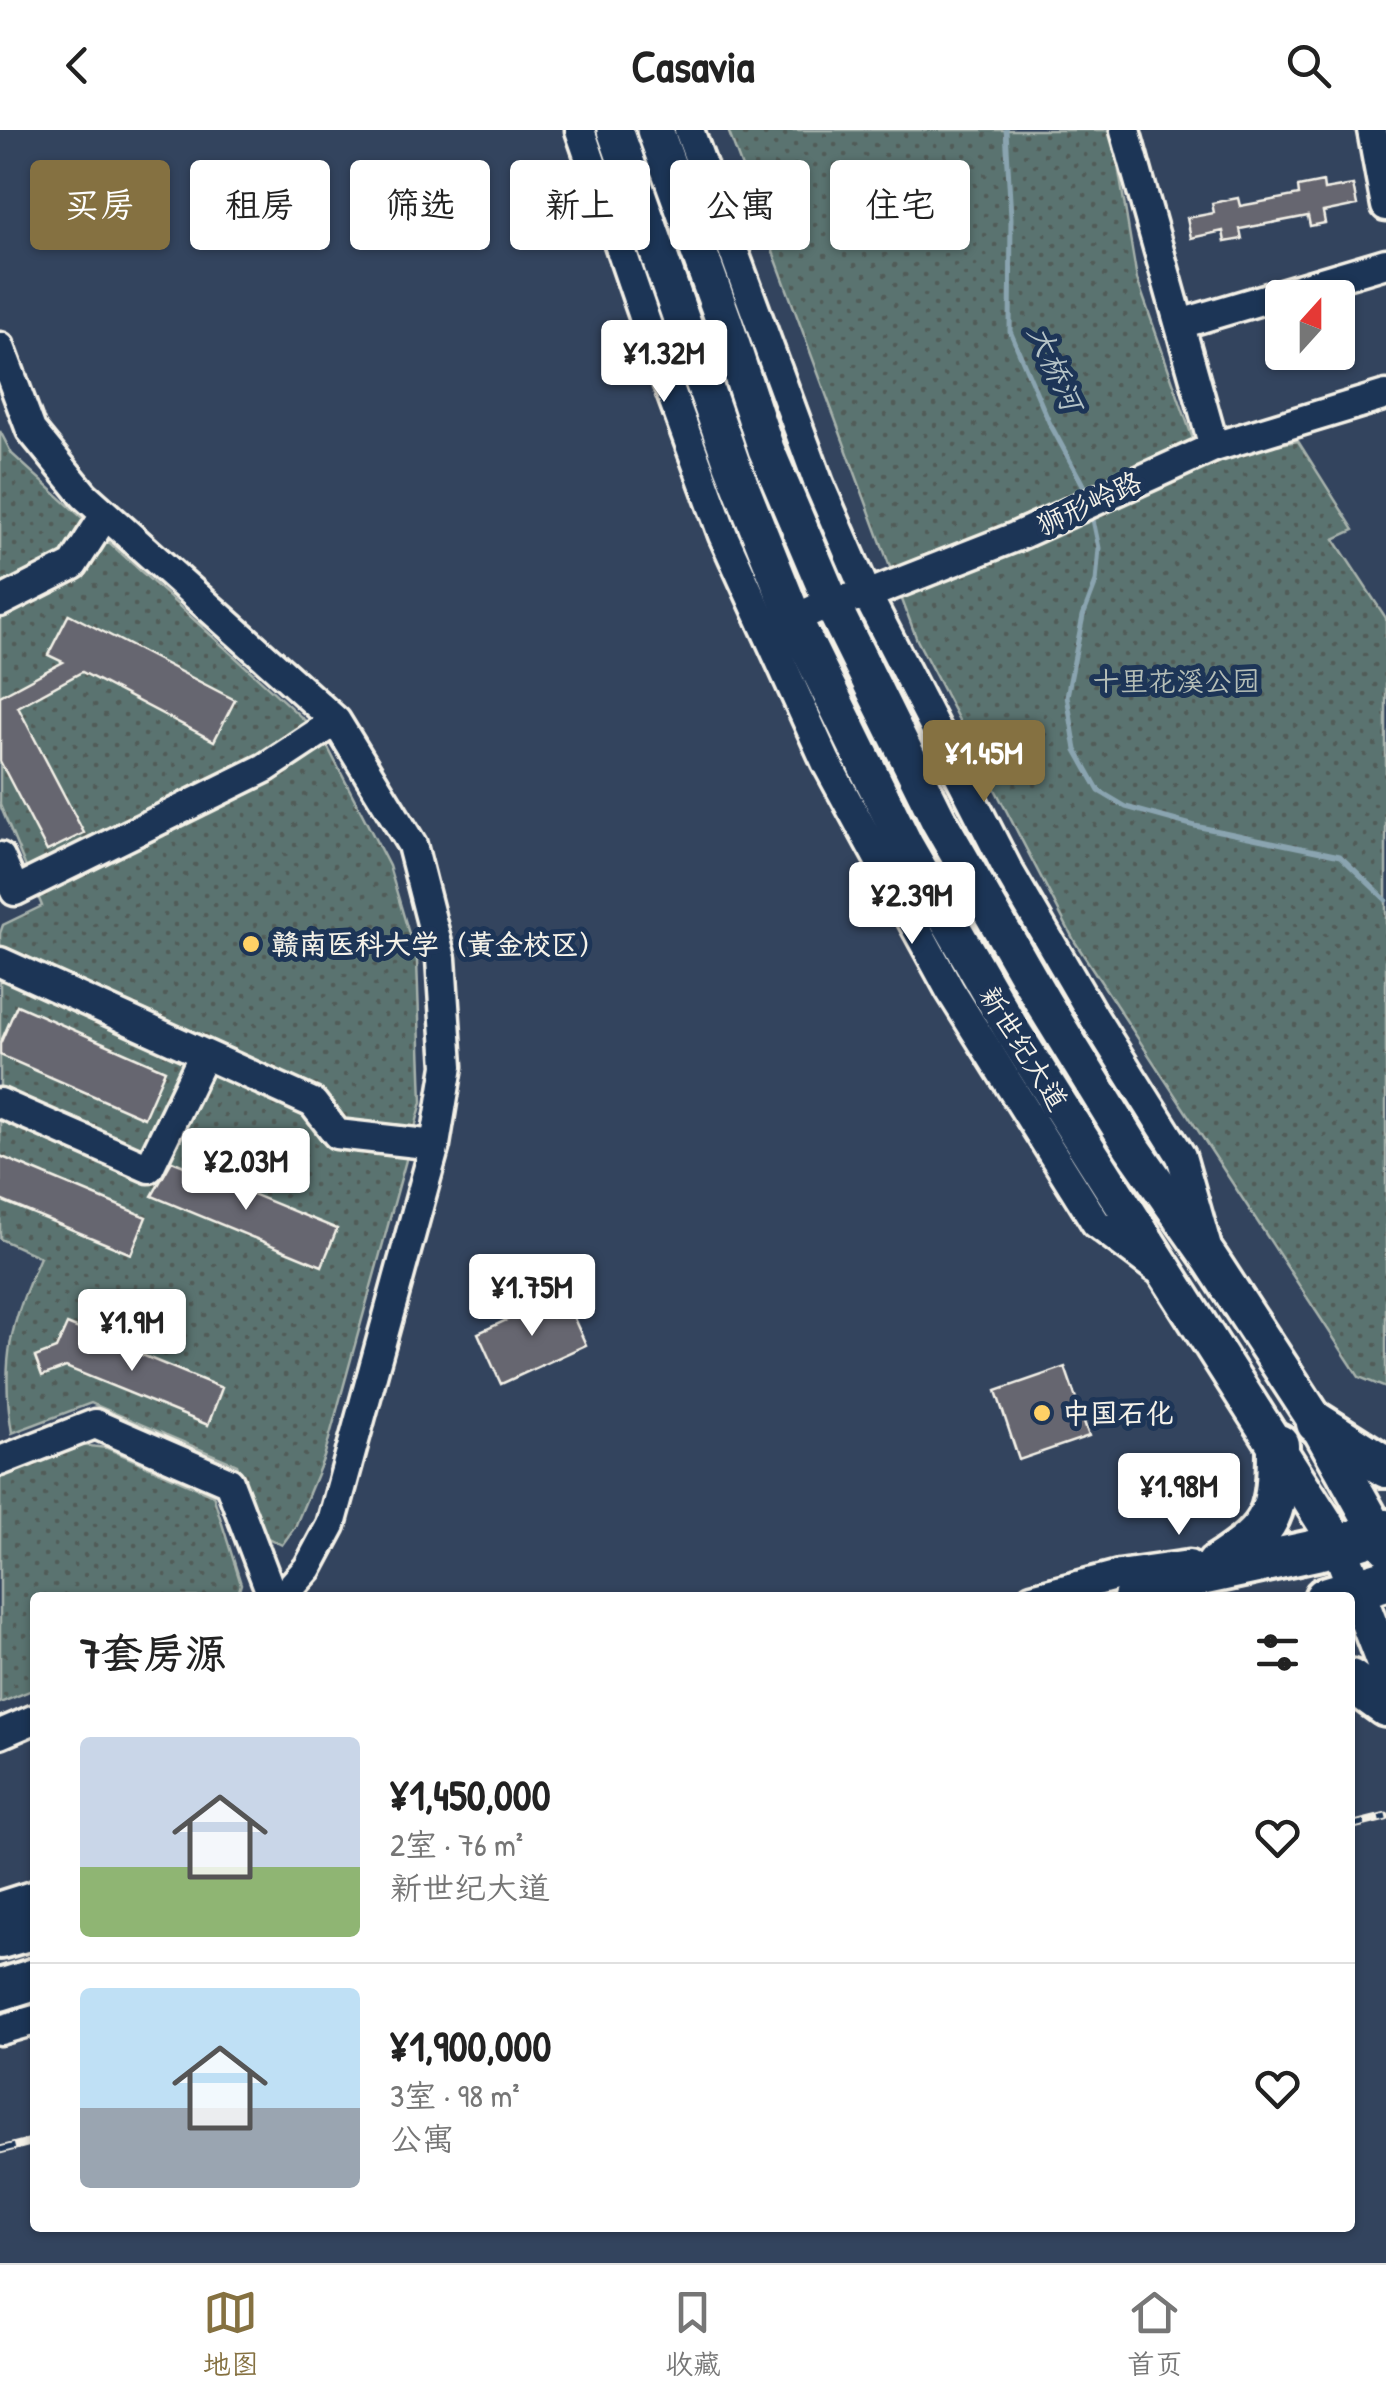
<!DOCTYPE html>
<html lang="zh">
<head>
<meta charset="utf-8">
<style>
  :root { --surface:#fff; --page:#f2f2f2; --text:#222; --muted:#767676; --line:#e0e0e0; --accent:#857141 }
  body { margin:0; font-family:"Patrick Hand","LXGW WenKai TC",sans-serif; background:var(--page); color:var(--text); height:100vh; display:flex; flex-direction:column; font-size:38px; white-space:nowrap }
  * { box-sizing:border-box; margin:0 }
  p { font-size:32px; color:var(--muted) }
  .icon { flex:none; width:55px; height:55px; fill:none; stroke:currentColor; stroke-width:2; stroke-linecap:round; stroke-linejoin:round }
  .map { position:relative; flex:1; overflow:hidden }
  .drawer { position:absolute; left:30px; top:1462px; width:1325px; height:640px; display:flex; flex-direction:column; background:var(--surface); border-radius:10px; box-shadow:0 2px 8px #0004 }
  .drawer>* { flex:none }
  .banner { position:absolute; left:30px; top:30px; width:1328px; height:90px; display:flex; gap:20px }
  .needle { width:65px; rotate:21deg }
  .tools { position:absolute; left:1265px; top:150px; display:grid; gap:20px }
  .tools a { display:grid; place-items:center; width:90px; height:90px; border-radius:10px; background:var(--surface); box-shadow:0 2px 8px #0004; font-size:50px }
  .price { position:absolute; translate:-50% -85px; padding:0 22px; border-radius:10px; background:#fff; color:#222; font-size:32px; line-height:65px; filter:drop-shadow(0 2px 5px #0008) }
  .price::after { content:''; position:absolute; left:50%; top:60px; width:30px; height:22px; margin-left:-15px; background:inherit; clip-path:polygon(0 0,100% 0,50% 100%) }
  .price.active { background:var(--accent); color:#fff }
  ul { padding:0; list-style:none }
  li { display:flex; align-items:center; gap:30px; height:250px; padding:0 50px }
  li+li { border-top:2px solid var(--line) }
  li span { display:grid; place-items:center; flex:none; width:280px; height:200px; border-radius:10px; color:#555 }
  li>.icon { margin-inline-start:auto }
  span .icon { width:120px; height:120px; fill:#fffc; stroke-width:1 }
  li b { font-size:42px }
  h2 { display:flex; justify-content:space-between; align-items:center; height:120px; padding:0 50px; font-size:42px }
  .pill { padding:0 35px; border-radius:10px; background:var(--surface); box-shadow:0 2px 8px #0004; font-size:35px; line-height:90px }
  .pill.active { background:var(--accent); color:#fff }
  header { display:flex; justify-content:space-between; align-items:center; height:130px; padding:0 50px; background:var(--surface); font-size:45px; font-weight:800 }
  .menu { display:flex; justify-content:space-around; align-items:center; height:140px; border-top:2px solid var(--line); background:var(--surface); font-size:28px; color:var(--muted) }
  .menu a { display:grid; justify-items:center; gap:5px }
  .menu .active { color:var(--accent) }
  .map>svg:first-child { display:block }
  .grass { fill:url(#grass-dots); stroke:#a7b2ac; stroke-width:2.5 }
  .lines { fill:none; stroke-linecap:round; stroke-linejoin:round }
  .stream { stroke:#8aa4b0; stroke-width:5 }
  .building { fill:#66666f; stroke:#f4f1e8; stroke-width:2.5 }
  .minor-casing { stroke:#f4f1e8; stroke-width:35 }
  .major-casing { stroke:#f4f1e8; stroke-width:42 }
  .highway-casing { stroke:#f4f1e8; stroke-width:48 }
  .minor { stroke:#1d3557; stroke-width:28 }
  .major { stroke:#1d3557; stroke-width:35 }
  .highway { stroke:#1d3557; stroke-width:40 }
  .rail-casing { stroke:#f4f1e8; stroke-width:9 }
  .rail { stroke:#1d3557; stroke-width:5; stroke-dasharray:15; stroke-linecap:butt }
  .poi-dot { fill:#ffd166; stroke:#1d3557; stroke-width:4 }
  .labels { text-anchor:middle; stroke-width:10; stroke-linejoin:round; paint-order:stroke }
  .street-label { font-size:28px; fill:#f4f1e8; stroke:#1d3557 }
  .park-label { font-size:28px; fill:#b6bfb8; stroke:#1d3557 }
  .poi-label { font-size:28px; font-weight:bold; fill:#f4f1e8; stroke:#1d3557; text-anchor:start }
  .water-label { font-size:30px; font-style:italic; fill:#b6c4c7; stroke:#1d3557 }
</style>
</head>
<body>
<header><svg class="icon" aria-label="back" viewBox="0 0 24 24"><path d="M15 5l-7 7 7 7"/></svg>Casavia<svg class="icon" aria-label="search" viewBox="0 0 24 24"><circle cx="10" cy="10" r="6"/><path d="M15 15l6 6"/></svg></header>
<div class="map">
<svg width="1386" height="2133" viewBox="0 0 1386 2133">
  <defs>
    <pattern id="grass-dots" width="8" height="8" patternUnits="userSpaceOnUse" patternTransform="scale(2.5)"><rect width="8" height="8" fill="#5a7370"/><path d="M2 2h.1M6 6h.1" fill="none" stroke="#515b59" stroke-width="1.8" stroke-linecap="round"/></pattern>
  </defs>
  <rect width="100%" height="100%" fill="#33445e"/>
  <filter id="ink" filterUnits="userSpaceOnUse"><feTurbulence type="fractalNoise" baseFrequency=".01" numOctaves="2"/><feDisplacementMap in="SourceGraphic" scale="20" xChannelSelector="R" yChannelSelector="G"/><feConvolveMatrix kernelMatrix="1 2 1 2 8 2 1 2 1" color-interpolation-filters="sRGB"/></filter>
  <g filter="url(#ink)">
    <path class="grass" d="M 728,0 L 1112,0 L 1137,149 L 1203,338 L 1268,316 L 1298,311 L 1354,400 L 1334,409 L 1386,488 L 1386,1258 L 1359,1247 L 1075,812 L 917,510 Z
      M 0,301 L 12,324 L 322,606 L 389,736 L 417,831 L 422,972 L 324,1327 L 295,1397 L 282,1415 L 262,1405 L 237,1335 L 91,1273 L 12,1303 C 0,1228 11,1195 40,1127 L 0,1109 L 0,803 L 3,795 L 42,776 L 0,675 Z
      M 80,1315 L 107,1318 L 213,1365 L 241,1454 L 237,1467 L 35,1468 L 35,1559 L 0,1573 L 0,1347 Z"/>
    <g class="lines">
      <path class="stream" d="M 1006,0 L 1011,88 L 1010,201 L 1049,292 L 1088,364
        M 1092,385 L 1099,418 L 1096,452 L 1083,486 L 1067,566 L 1076,620 L 1099,661 L 1126,677 L 1195,696 L 1340,726 L 1386,770"/>
    </g>
    <path class="building" d="M 1323,52 L 1324,60 L 1353,55 L 1357,75 L 1323,82 L 1325,93 L 1310,96 L 1308,86 L 1240,99 L 1242,109 L 1225,112 L 1223,101 L 1191,108 L 1187,88 L 1214,83 L 1212,73 L 1238,68 L 1240,76 L 1299,65 L 1298,57 Z
      M 69,484 L 235,570 L 214,611 L 82,542 L 18,577 L 84,703 L 47,721 L 0,631 L 0,566 L 63,532 L 48,525 Z
      M 17,875 L 165,940 L 144,988 L 0,925 L 0,914 Z
      M 0,1026 L 146,1087 L 131,1124 L 0,1070 Z
      M 172,1031 L 337,1099 L 322,1136 L 152,1066 Z
      M 563,1164 L 586,1215 L 501,1254 L 478,1203 Z
      M 67,1194 L 222,1258 L 208,1295 L 66,1237 L 42,1246 L 35,1227 L 56,1219 Z
      M 1065,1237 L 1089,1306 L 1019,1330 L 996,1261 Z"/>
    <g class="lines">
      <g class="minor-casing">
        <path id="minor" d="M 580,0 L 654,216 L 723,405 L 826,632 L 950,860 L 1096,1093 L 1156,1138
          M 689,0 L 819,354 L 867,465 L 1007,738 L 1095,889 L 1181,1026 L 1206,1114
          M 1125,0 L 1214,317
          M 1372,0 L 1386,76
          M 1180,194 L 1386,133
          M 0,217 L 31,300 L 84,365 L 336,591 L 412,715 L 441,829 L 448,936 L 435,1015 L 331,1395 L 308,1438 L 281,1468
          M 0,472 L 73,435 L 105,385
          M 794,489 L 831,472 L 867,465 L 1015,407 L 1214,317 L 1386,265
          M 0,727 L 15,761 L 265,638 L 336,591
          M 0,832 L 313,973 L 337,1004 L 435,1015
          M 0,973 L 149,1038 L 204,924
          M 0,1331 L 95,1294 L 229,1352 L 273,1468
          M 1032,1468 L 1119,1445 L 1189,1435
          M 0,1604 L 35,1589
          M 0,1776 L 35,1765
          M 0,1900 L 35,1890"/>
      </g>
      <g class="major-casing">
        <path id="major" d="M 615,0 L 732,334 L 794,489 L 905,715 L 1010,897 L 1339,1415 L 1386,1538
          M 655,0 L 724,191 L 766,319 L 831,472 L 939,691 L 1044,874 L 1132,1017 L 1211,1130 L 1317,1293 L 1386,1417"/>
      </g>
      <g class="highway-casing">
        <path id="highway" d="M 1317,1293 L 1386,1337
          M 1217,1435 C 1275,1398 1278,1382 1278,1315
          M 1134,1468 L 1201,1445 L 1339,1415 L 1386,1400
          M 1325,1468 L 1386,1450
          M 1350,1550 L 1386,1576
          M 0,1808 L 35,1798
          M 0,1860 L 35,1849"/>
      </g>
      <use href="#minor" class="minor"/>
      <use href="#major" class="major"/>
      <use href="#highway" class="highway"/>
      <g class="rail-casing">
        <path id="rail" d="M 1350,1696 L 1386,1687
          M 0,2020 L 35,2011"/>
      </g>
      <use href="#rail" class="rail"/>
    </g>
  </g>
  <g class="poi-dot">
    <circle cx="251" cy="814" r="10"/>
    <circle cx="1042" cy="1283" r="10"/>
  </g>
  <g class="labels">
    <g class="street-label">
      <text transform="translate(1089 373) rotate(-25)" y="10">狮形岭路</text>
      <text transform="translate(1024 918) rotate(58)" y="10">新世纪大道</text>
    </g>
    <g class="park-label">
      <text x="1176" y="561">十里花溪公园</text>
    </g>
    <g class="poi-label">
      <text x="271" y="824">赣南医科大学（黄金校区）</text>
      <text x="1062" y="1293">中国石化</text>
    </g>
    <g class="water-label">
      <text transform="translate(1055 238) rotate(66)" y="10">大桥河</text>
    </g>
  </g>
</svg>
<div class="tools">
<a><svg class="needle" viewBox="-14 -14 28 28"><path d="M0-13l5 13h-10z" fill="#e53935"/><path d="M0 13l5-13h-10z" fill="#767676"/></svg></a>
</div>
<b class="price" style="left:664px;top:275px">¥1.32M</b>
<b class="price active" style="left:984px;top:675px">¥1.45M</b>
<b class="price" style="left:912px;top:817px">¥2.39M</b>
<b class="price" style="left:246px;top:1083px">¥2.03M</b>
<b class="price" style="left:532px;top:1209px">¥1.75M</b>
<b class="price" style="left:132px;top:1244px">¥1.9M</b>
<b class="price" style="left:1179px;top:1408px">¥1.98M</b>
<div class="banner">
<a class="pill active">买房</a>
<a class="pill">租房</a>
<a class="pill">筛选</a>
<a class="pill">新上</a>
<a class="pill">公寓</a>
<a class="pill">住宅</a>
</div>
<section class="drawer">
<h2>7套房源<svg class="icon" aria-label="filters" viewBox="0 0 24 24"><path d="M4 7h16M4 17h16"/><circle cx="9" cy="7" r="2"/><circle cx="15" cy="17" r="2"/></svg></h2>
<ul>
<li><span style="background:linear-gradient(#c9d6e8 65%,#8fb573 0)"><svg class="icon" aria-label="home" viewBox="0 0 24 24"><path d="M3 11l9-7 9 7M6 9v11h12V9"/></svg></span><div><b>¥1,450,000</b><p>2室 · 76 m²</p><p>新世纪大道</p></div><svg class="icon" aria-label="heart" viewBox="0 0 24 24"><path d="M12 20l-8-8c-3-5 5-10 8-4 3-6 11-1 8 4z"/></svg></li>
<li><span style="background:linear-gradient(#bfe0f5 60%,#9aa5b1 0)"><svg class="icon" aria-label="home" viewBox="0 0 24 24"><path d="M3 11l9-7 9 7M6 9v11h12V9"/></svg></span><div><b>¥1,900,000</b><p>3室 · 98 m²</p><p>公寓</p></div><svg class="icon" aria-label="heart" viewBox="0 0 24 24"><path d="M12 20l-8-8c-3-5 5-10 8-4 3-6 11-1 8 4z"/></svg></li>
</ul>
</section>
</div>
<nav class="menu">
<a class="active"><svg class="icon" aria-label="map" viewBox="0 0 24 24"><path d="M3 6l6-2 6 2 6-2v14l-6 2-6-2-6 2zM9 4v14M15 6v14"/></svg>地图</a>
<a><svg class="icon" aria-label="saved" viewBox="0 0 24 24"><path d="M7 4h10v16l-5-4-5 4z"/></svg>收藏</a>
<a><svg class="icon" aria-label="home" viewBox="0 0 24 24"><path d="M3 11l9-7 9 7M6 9v11h12V9"/></svg>首页</a>
</nav>
</body>
</html>
